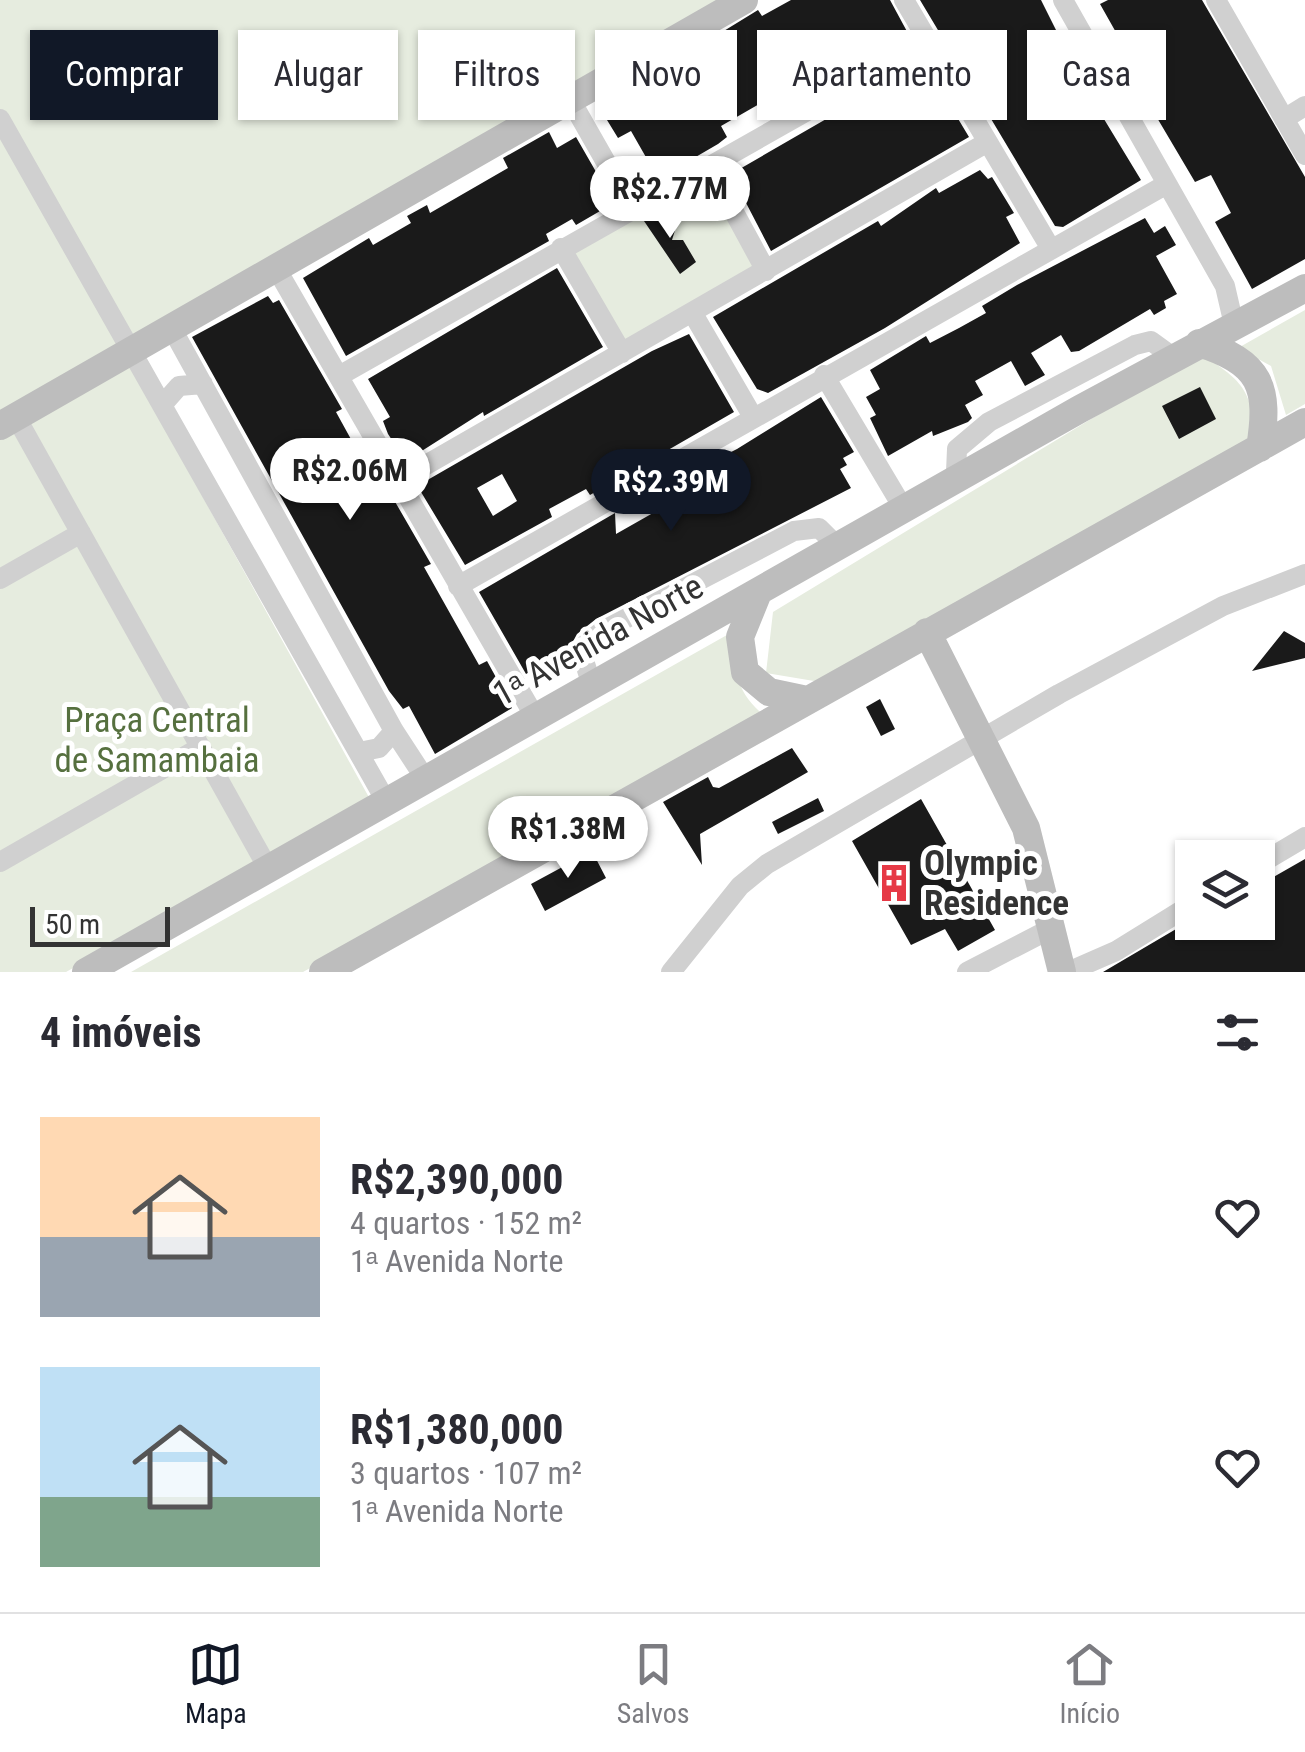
<!DOCTYPE html>
<html lang="pt">
<head>
<meta charset="utf-8">
<style>
  :root { --surface:#fff; --page:#f2f2f3; --text:#2b2b33; --muted:#7c7c81; --line:#e1e1e2; --accent:#111827 }
  body { margin:0; font-family:"Roboto Condensed",sans-serif; background:var(--page); color:var(--text); height:100vh; display:flex; flex-direction:column; font-size:38px; white-space:nowrap }
  * { box-sizing:border-box; margin:0 }
  p { font-size:32px; color:var(--muted) }
  .icon { flex:none; width:55px; height:55px; fill:none; stroke:currentColor; stroke-width:2; stroke-linecap:round; stroke-linejoin:round }
  .map { position:relative; height:972px; overflow:hidden }
  .drawer { display:flex; flex-direction:column; background:var(--surface); flex:1 }
  .drawer>* { flex:none }
  .banner { position:absolute; left:30px; top:30px; width:1245px; height:90px; display:flex; gap:20px }
  .buttons { position:absolute; left:1175px; top:840px; display:grid; gap:20px }
  .buttons a { display:grid; place-items:center; width:100px; height:100px; border-radius:0px; background:var(--surface); box-shadow:0 2px 8px #0004; font-size:50px }
  .scale { position:absolute; left:30px; bottom:25px; width:140px; box-sizing:border-box; padding-left:10px; border:5px solid #333; border-top:0; font-size:28px; line-height:35px; white-space:nowrap; color:#333; -webkit-text-stroke:8px #fff; paint-order:stroke }
  .price { position:absolute; translate:-50% -85px; padding:0 22px; border-radius:35px; background:#fff; color:#222; font-size:32px; line-height:65px; filter:drop-shadow(0 2px 5px #0008) }
  .price::after { content:''; position:absolute; left:50%; top:60px; width:30px; height:22px; margin-left:-15px; background:inherit; clip-path:polygon(0 0,100% 0,50% 100%) }
  .price.current { background:var(--accent); color:#fff }
  ul { padding:0; list-style:none }
  li { display:flex; align-items:center; gap:30px; height:250px; padding:0 40px }
  li span { display:grid; place-items:center; flex:none; width:280px; height:200px; border-radius:0px; color:#555 }
  li>.icon { margin-inline-start:auto }
  span .icon { width:120px; height:120px; fill:#fffc; stroke-width:1 }
  li b { font-size:42px }
  h2 { display:flex; justify-content:space-between; align-items:center; height:120px; padding:0 40px; font-size:42px }
  .chip { padding:0 35px; border-radius:0px; background:var(--surface); box-shadow:0 2px 8px #0004; font-size:35px; line-height:90px }
  .chip.current { background:var(--accent); color:#fff }
  .tab-bar { display:flex; justify-content:space-around; align-items:center; height:140px; border-top:2px solid var(--line); background:var(--surface); font-size:28px; color:var(--muted) }
  .tab-bar a { display:grid; justify-items:center; gap:5px }
  .tab-bar .current { color:var(--accent) }
  .map>svg:first-child { display:block }
  .green { fill:#e6ecdf }
  .building { fill:#1a1a1a; fill-rule:evenodd }
  .lines { fill:none; stroke-linecap:round; stroke-linejoin:round }
  .street { stroke:#d0d0d0; stroke-width:20 }
  .secondary { stroke:#bdbdbd; stroke-width:28 }
  .labels { text-anchor:middle; stroke-width:10; stroke-linejoin:round; paint-order:stroke }
  .street-label { font-size:35px; fill:#333; stroke:#fff }
  .park-label { font-size:35px; fill:#56703f; stroke:#fff }
  .poi-label { font-size:35px; font-weight:bold; fill:#333; stroke:#fff; text-anchor:start }
</style>
</head>
<body>
<div class="map">
<svg width="1305" height="972" viewBox="0 0 1305 972">
  <rect width="100%" height="100%" fill="#fff"/>
  <path class="green" d="M 0,0 L 732,0 L 121,349 L 371,801 L 66,972 L 0,972 Z
    M 715,174 L 771,274 L 630,352 L 574,252 Z
    M 1305,310 L 1305,404 L 1286,415 L 1271,366 L 1238,348 Z
    M 1200,353 C 1248,385 1248,388 1259,444 L 820,682 L 766,673 L 773,612 Z
    M 734,631 C 733,666 735,692 764,715 L 303,972 L 131,972 Z"/>
  <path class="building" d="M 791,0 L 890,0 L 910,37 L 807,95 L 800,83 L 761,103 L 721,126 L 727,137 L 718,144 L 639,190 L 628,170 L 647,159 L 631,131 L 618,138 L 607,120 L 623,111 L 627,119 L 656,102 L 644,82 L 703,49 L 701,45 L 758,10 L 762,16 Z
    M 920,0 L 1041,0 L 1060,38 L 1056,40 L 1141,180 L 1063,227 L 1055,226 Z
    M 1108,0 L 1202,0 L 1305,177 L 1305,259 L 1252,289 L 1215,222 L 1231,213 L 1211,175 L 1195,182 L 1127,67 L 1116,47 L 1122,43 L 1100,4 Z
    M 925,62 L 936,82 L 929,86 L 946,116 L 951,113 L 957,117 L 969,137 L 771,251 L 731,174 Z
    M 549,132 L 557,148 L 576,137 L 603,184 L 596,188 L 607,207 L 576,225 L 572,219 L 546,234 L 549,241 L 346,356 L 303,278 L 369,238 L 373,245 L 411,223 L 407,216 L 427,205 L 430,213 L 508,168 L 503,158 Z
    M 980,170 L 988,179 L 992,177 L 1014,213 L 1006,217 L 1020,243 L 885,328 L 768,393 L 757,389 L 713,317 L 878,221 L 881,226 L 936,188 L 939,193 Z
    M 665,209 L 676,227 L 672,240 L 683,240 L 696,262 L 680,274 L 644,221 Z
    M 1145,218 L 1154,233 L 1165,226 L 1176,245 L 1156,256 L 1177,294 L 1164,301 L 1166,308 L 1154,315 L 1150,309 L 1079,351 L 1071,352 L 1061,335 L 1031,353 L 1045,375 L 1025,386 L 1011,361 L 975,381 L 983,395 L 965,405 L 972,418 L 968,422 L 933,436 L 932,431 L 888,456 L 870,418 L 876,415 L 866,397 L 880,389 L 870,370 L 926,336 L 930,343 L 959,328 L 986,313 L 982,306 L 1017,285 Z
    M 557,268 L 603,347 L 484,416 L 483,412 L 406,461 L 388,434 L 383,421 L 390,417 L 368,379 Z
    M 268,296 L 273,303 L 279,300 L 342,409 L 336,412 L 358,452 L 364,448 L 431,564 L 424,567 L 479,665 L 487,661 L 509,701 L 512,708 L 435,754 L 409,706 L 403,709 L 389,691 L 192,337 Z
    M 689,334 L 734,412 L 590,495 L 586,489 L 549,509 L 552,517 L 465,565 L 421,492 L 424,482 L 652,351 ZM 502,474 L 517,501 L 493,516 L 477,488 Z
    M 1200,387 L 1216,419 L 1179,439 L 1162,406 Z
    M 821,397 L 854,452 L 843,458 L 847,465 L 840,469 L 851,488 L 596,619 L 577,634 L 569,649 L 526,674 L 479,592 L 615,513 L 616,534 L 660,509 L 650,493 L 737,449 Z
    M 1284,631 L 1305,643 L 1305,658 L 1252,671 Z
    M 880,699 L 895,729 L 881,736 L 866,707 Z
    M 792,748 L 808,772 L 700,834 L 702,865 L 663,802 L 708,777 L 713,787 L 719,788 Z
    M 818,798 L 824,811 L 778,834 L 772,822 Z
    M 921,799 L 995,930 L 958,951 L 945,929 L 911,945 L 852,841 Z
    M 592,851 L 606,878 L 545,911 L 531,884 Z
    M 1305,859 L 1305,972 L 1103,972 L 1188,922 L 1258,922 L 1258,886 Z"/>
  <g class="lines">
    <path class="street" d="M 904,0 L 1051,249
      M 1063,0 L 1225,286 L 1234,325
      M 1216,0 L 1305,155
      M 570,99 L 632,208
      M 0,119 L 387,803
      M 1284,119 L 1305,106
      M 709,166 L 766,271
      M 561,248 L 622,353
      M 276,268 L 535,717
      M 692,312 L 753,417
      M 171,327 L 394,731 L 426,780
      M 824,375 L 905,511
      M 339,376 L 929,42
      M 164,403 L 179,386 L 203,384
      M 16,417 L 269,870
      M 961,477 L 956,472 L 957,449 L 989,422 L 1135,345 L 1151,341 L 1173,357
      M 398,481 L 986,143
      M 0,579 L 81,533
      M 458,586 L 1167,184
      M 592,686 L 582,654 L 586,644 L 602,631 L 794,531 L 819,528 L 839,548
      M 359,752 L 379,748 L 394,731
      M 0,862 L 201,747
      M 1258,865 L 1305,837
      M 671,972 L 740,886 L 767,864 L 1059,694 L 1223,606 L 1305,574
      M 967,972 L 1052,928
      M 1068,972 L 1116,951 L 1192,904"/>
    <path class="secondary" d="M 1199,343 C 1261,362 1270,387 1260,448
      M 0,426 L 744,0
      M 757,595 L 740,637 L 745,672 L 769,692 L 807,700
      M 927,632 L 1026,828 L 1062,972
      M 86,972 L 1080,409 L 1305,288
      M 323,972 L 1305,422"/>
  </g>
  <defs>
    <g id="building-bare" transform="scale(3)"><path d="M-4-6H4V6H1V3H-1V6H-4ZM-2.5-4.3h1.7v1.8h-1.7ZM.8-4.3h1.7v1.8H.8ZM-2.5-1h1.7V.8h-1.7ZM.8-1h1.7V.8H.8Z" fill="#e63946" stroke="#fff" stroke-width="2.5" paint-order="stroke"/></g>
  </defs>
  <g fill-rule="evenodd">
    <use href="#building-bare" x="894" y="883"/>
  </g>
  <g class="labels">
    <g class="street-label">
      <text transform="translate(598 640) rotate(-29)" y="12">1ᵃ Avenida Norte</text>
    </g>
    <g class="park-label">
      <text x="157" y="732">Praça Central<tspan x="157" dy="40">de Samambaia</tspan></text>
    </g>
    <g class="poi-label">
      <text x="924" y="875">Olympic<tspan x="924" dy="40">Residence</tspan></text>
    </g>
  </g>
</svg>
<div class="buttons">
<a><svg class="icon" aria-label="layers" viewBox="0 0 24 24"><path d="M12 4l9 5-9 5-9-5zM3 14l9 5 9-5"/></svg></a>
</div>
<div class="scale">50 m</div>
<b class="price" style="left:670px;top:241px">R$2.77M</b>
<b class="price" style="left:350px;top:523px">R$2.06M</b>
<b class="price current" style="left:671px;top:534px">R$2.39M</b>
<b class="price" style="left:568px;top:881px">R$1.38M</b>
<div class="banner">
<a class="chip current">Comprar</a>
<a class="chip">Alugar</a>
<a class="chip">Filtros</a>
<a class="chip">Novo</a>
<a class="chip">Apartamento</a>
<a class="chip">Casa</a>
</div>
</div>
<section class="drawer">
<h2>4 imóveis<svg class="icon" aria-label="filters" viewBox="0 0 24 24"><path d="M4 7h16M4 17h16"/><circle cx="9" cy="7" r="2"/><circle cx="15" cy="17" r="2"/></svg></h2>
<ul>
<li><span style="background:linear-gradient(#ffd9b3 60%,#9aa5b1 0)"><svg class="icon" aria-label="home" viewBox="0 0 24 24"><path d="M3 11l9-7 9 7M6 9v11h12V9"/></svg></span><div><b>R$2,390,000</b><p>4 quartos · 152 m²</p><p>1ᵃ Avenida Norte</p></div><svg class="icon" aria-label="heart" viewBox="0 0 24 24"><path d="M12 20l-8-8c-3-5 5-10 8-4 3-6 11-1 8 4z"/></svg></li>
<li><span style="background:linear-gradient(#bfe0f5 65%,#7fa58c 0)"><svg class="icon" aria-label="home" viewBox="0 0 24 24"><path d="M3 11l9-7 9 7M6 9v11h12V9"/></svg></span><div><b>R$1,380,000</b><p>3 quartos · 107 m²</p><p>1ᵃ Avenida Norte</p></div><svg class="icon" aria-label="heart" viewBox="0 0 24 24"><path d="M12 20l-8-8c-3-5 5-10 8-4 3-6 11-1 8 4z"/></svg></li>
</ul>
</section>
<nav class="tab-bar">
<a class="current"><svg class="icon" aria-label="map" viewBox="0 0 24 24"><path d="M3 6l6-2 6 2 6-2v14l-6 2-6-2-6 2zM9 4v14M15 6v14"/></svg>Mapa</a>
<a><svg class="icon" aria-label="saved" viewBox="0 0 24 24"><path d="M7 4h10v16l-5-4-5 4z"/></svg>Salvos</a>
<a><svg class="icon" aria-label="home" viewBox="0 0 24 24"><path d="M3 11l9-7 9 7M6 9v11h12V9"/></svg>Início</a>
</nav>
</body>
</html>
